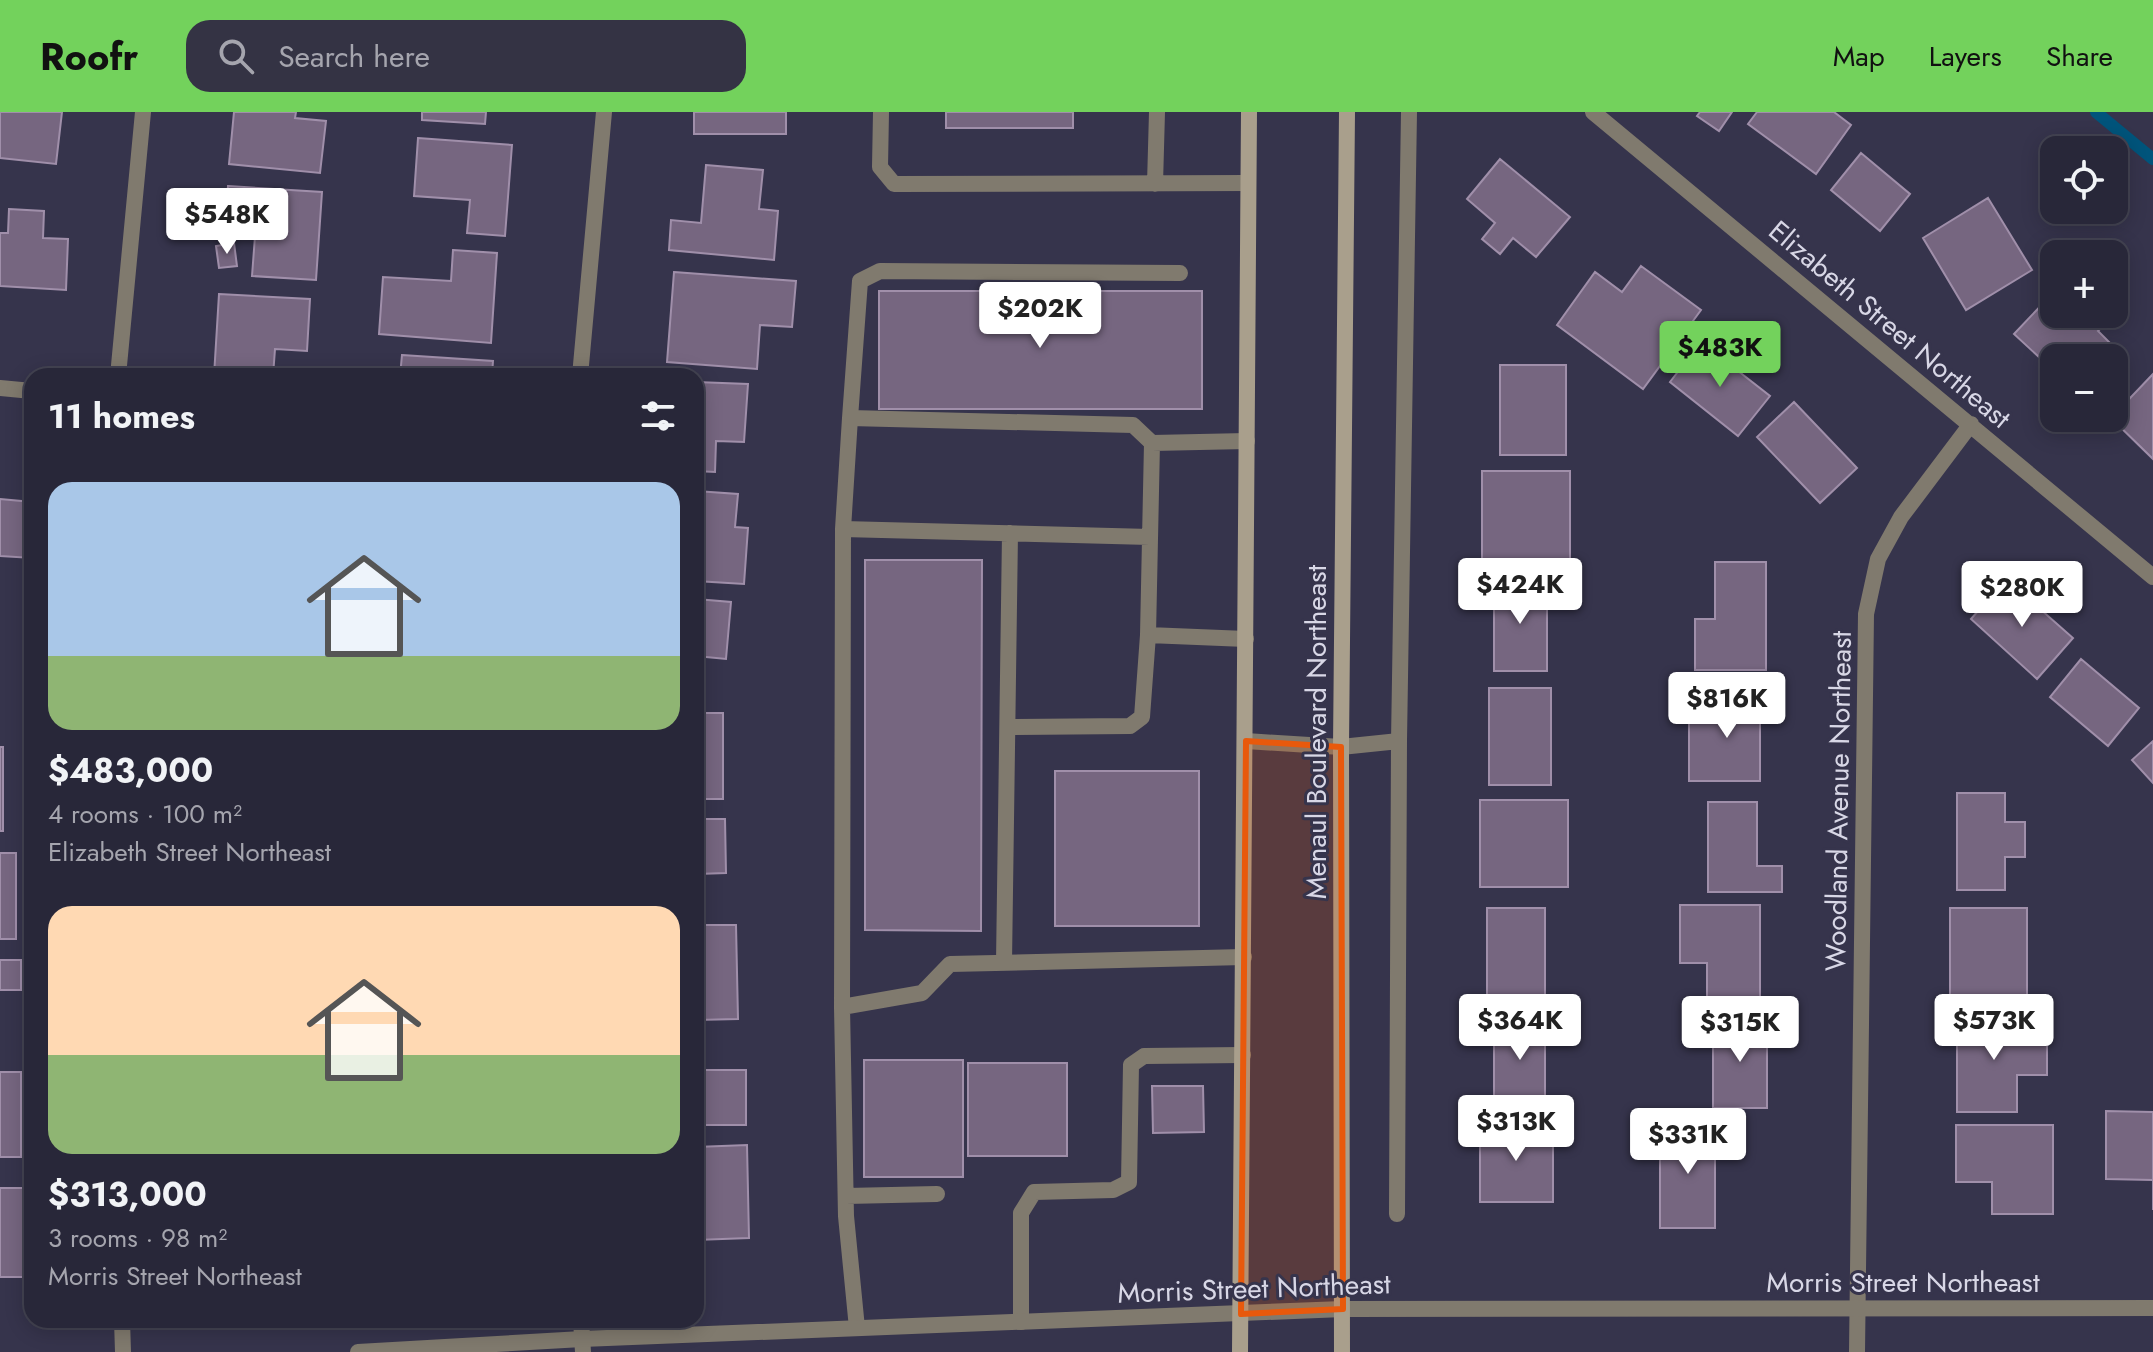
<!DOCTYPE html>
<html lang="en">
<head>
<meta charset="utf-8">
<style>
  :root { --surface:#282739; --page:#343344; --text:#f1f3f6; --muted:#a5a5ae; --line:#444453; --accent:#73d25c }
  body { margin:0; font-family:Jost,sans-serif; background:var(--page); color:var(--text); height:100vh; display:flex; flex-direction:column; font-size:30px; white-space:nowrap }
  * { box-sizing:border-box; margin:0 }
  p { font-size:26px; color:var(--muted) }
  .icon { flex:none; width:44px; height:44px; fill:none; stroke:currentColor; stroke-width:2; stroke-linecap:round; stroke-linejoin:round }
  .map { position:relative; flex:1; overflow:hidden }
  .sheet { position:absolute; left:24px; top:256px; width:680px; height:960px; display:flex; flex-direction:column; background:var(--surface); border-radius:24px; box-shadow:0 4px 20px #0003,0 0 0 2px var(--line) }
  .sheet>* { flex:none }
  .controls { position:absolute; left:2040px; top:24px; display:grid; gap:16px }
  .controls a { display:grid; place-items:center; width:88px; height:88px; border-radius:16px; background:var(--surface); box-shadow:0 4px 20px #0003,0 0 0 2px var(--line); font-size:40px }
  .price { position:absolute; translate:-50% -68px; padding:0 18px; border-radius:8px; background:#fff; color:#222; font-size:26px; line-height:52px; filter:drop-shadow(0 2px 4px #0008) }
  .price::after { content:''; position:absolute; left:50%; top:48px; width:24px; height:18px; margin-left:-12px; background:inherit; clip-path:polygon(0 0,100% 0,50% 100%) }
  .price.on { background:var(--accent); color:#111 }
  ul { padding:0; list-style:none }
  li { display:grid; align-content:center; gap:16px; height:424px; padding:0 24px }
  li span { display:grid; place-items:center; height:248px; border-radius:24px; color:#555 }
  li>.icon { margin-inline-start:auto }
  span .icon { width:144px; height:144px; fill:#fffc; stroke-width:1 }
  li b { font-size:34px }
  h2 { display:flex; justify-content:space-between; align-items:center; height:96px; padding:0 24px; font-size:34px }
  header { display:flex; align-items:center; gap:48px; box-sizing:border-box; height:112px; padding:0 40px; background:var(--accent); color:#111 }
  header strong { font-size:38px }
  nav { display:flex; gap:44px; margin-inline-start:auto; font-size:28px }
  .search { width:560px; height:72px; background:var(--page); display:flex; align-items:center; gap:20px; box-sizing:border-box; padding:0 28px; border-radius:24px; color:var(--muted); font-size:30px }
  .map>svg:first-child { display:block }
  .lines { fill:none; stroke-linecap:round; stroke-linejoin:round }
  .stream { stroke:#00547b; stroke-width:12 }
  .building { fill:#766680; stroke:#a08faa; stroke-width:2 }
  .service { stroke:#807a6e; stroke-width:16 }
  .minor { stroke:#807a6e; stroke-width:16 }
  .tertiary { stroke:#807a6e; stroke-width:16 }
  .secondary { stroke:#a99f8c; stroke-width:16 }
  .marked { fill:#e8590c; fill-opacity:0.2; stroke:#e8590c; stroke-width:6; stroke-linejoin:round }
  .labels { text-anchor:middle; stroke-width:6; stroke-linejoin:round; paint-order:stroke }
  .street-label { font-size:28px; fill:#d8d7e6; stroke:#36344c }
</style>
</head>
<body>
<header>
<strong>Roofr</strong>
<div class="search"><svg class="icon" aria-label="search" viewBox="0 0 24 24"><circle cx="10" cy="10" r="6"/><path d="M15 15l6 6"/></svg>Search here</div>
<nav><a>Map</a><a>Layers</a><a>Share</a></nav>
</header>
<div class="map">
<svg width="2153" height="1240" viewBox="0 0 2153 1240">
  <rect width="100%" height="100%" fill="#36344c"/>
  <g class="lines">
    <path class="stream" d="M 2096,0 L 2153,47"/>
  </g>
  <path class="building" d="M 0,0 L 62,0 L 56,52 L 0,46 Z
    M 234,0 L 296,0 L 295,6 L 326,9 L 320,61 L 229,52 Z
    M 422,0 L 486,0 L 485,12 L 422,8 Z
    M 694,0 L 786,0 L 786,22 L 694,22 Z
    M 946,0 L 1073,0 L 1073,16 L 946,16 Z
    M 1700,0 L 1732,0 L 1719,19 L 1697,4 Z
    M 1757,0 L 1834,0 L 1851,13 L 1816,62 L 1748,12 Z
    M 418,26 L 512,33 L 505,124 L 467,121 L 470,88 L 414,84 Z
    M 1861,41 L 1910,82 L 1880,119 L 1831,78 Z
    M 1500,47 L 1570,105 L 1536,145 L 1513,126 L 1500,142 L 1482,127 L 1495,111 L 1467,87 Z
    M 706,53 L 763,58 L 759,97 L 778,99 L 774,148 L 669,138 L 671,108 L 701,111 Z
    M 228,74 L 322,80 L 316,168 L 252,164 L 256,111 L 226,108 Z
    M 1988,86 L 2032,158 L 1966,198 L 1923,126 Z
    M 9,97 L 44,99 L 43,126 L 68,127 L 66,178 L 0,174 L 0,121 L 8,121 Z
    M 234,131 L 237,154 L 219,156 L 216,134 Z
    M 453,138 L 497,141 L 491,231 L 379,222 L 383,165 L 451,169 Z
    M 1641,154 L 1701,198 L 1643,277 L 1557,213 L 1595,160 L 1622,180 Z
    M 674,160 L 796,169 L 792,215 L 760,213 L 757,257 L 667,250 Z
    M 879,179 L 1202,179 L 1202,297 L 879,297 Z
    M 219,182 L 310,187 L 307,239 L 275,237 L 273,264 L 214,264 Z
    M 2050,184 L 2054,188 L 2054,202 L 2114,202 L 2098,219 L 2116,237 L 2107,246 L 2054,246 L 2054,259 L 2014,222 Z
    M 1701,230 L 1770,284 L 1738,324 L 1670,270 Z
    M 402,243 L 493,249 L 492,264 L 400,264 Z
    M 1500,253 L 1566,253 L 1566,343 L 1500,343 Z
    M 2153,262 L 2153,347 L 2111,306 L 2114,306 L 2114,303 Z
    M 696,270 L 748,272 L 744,330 L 716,329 L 715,360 L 696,359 Z
    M 1794,290 L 1857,356 L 1820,391 L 1757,325 Z
    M 1482,359 L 1570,359 L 1570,455 L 1482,455 Z
    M 696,379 L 738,382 L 735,415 L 748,416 L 744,472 L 696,469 Z
    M 0,387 L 32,390 L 32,446 L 0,444 Z
    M 865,448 L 982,448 L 981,819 L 865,818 Z
    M 1715,450 L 1766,450 L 1766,558 L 1695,558 L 1695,507 L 1715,507 Z
    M 2006,467 L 2073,526 L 2037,567 L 1971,507 Z
    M 1494,469 L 1547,469 L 1547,559 L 1494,559 Z
    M 696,487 L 731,490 L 726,547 L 696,544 Z
    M 2081,547 L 2139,596 L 2108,634 L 2050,585 Z
    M 1489,576 L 1551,576 L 1551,673 L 1489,673 Z
    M 1709,580 L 1760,580 L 1760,669 L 1689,669 L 1689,610 L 1709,610 Z
    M 696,601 L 723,601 L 723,687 L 696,687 Z
    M 2153,629 L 2153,671 L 2132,648 Z
    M 0,635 L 3,635 L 3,719 L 0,719 Z
    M 1055,659 L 1199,659 L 1199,814 L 1055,814 Z
    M 1957,681 L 2005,681 L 2005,710 L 2025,710 L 2025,745 L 2005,745 L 2005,778 L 1957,778 Z
    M 1480,688 L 1568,688 L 1568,775 L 1480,775 Z
    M 1708,690 L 1757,690 L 1757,754 L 1782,754 L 1782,780 L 1708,780 Z
    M 696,707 L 725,707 L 726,761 L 697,762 L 697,798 Z
    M 0,741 L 16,741 L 16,827 L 0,827 Z
    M 1680,793 L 1760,793 L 1760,886 L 1707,886 L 1707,851 L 1680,851 Z
    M 1487,796 L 1545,796 L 1545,884 L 1487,884 Z
    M 1950,796 L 2027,796 L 2027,890 L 1950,890 Z
    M 696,813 L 736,813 L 738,907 L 696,908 Z
    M 0,848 L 21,848 L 21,878 L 0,878 Z
    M 1957,903 L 2020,903 L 2020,928 L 2047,928 L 2047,963 L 2017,963 L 2017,1000 L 1957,1000 Z
    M 1494,904 L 1545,904 L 1545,996 L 1494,996 Z
    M 1713,907 L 1767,907 L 1767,996 L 1713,996 Z
    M 864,948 L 963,948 L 963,1065 L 864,1065 Z
    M 968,951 L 1067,951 L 1067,1044 L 968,1044 Z
    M 696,958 L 746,958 L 746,1013 L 696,1013 Z
    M 0,960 L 21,960 L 21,1045 L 0,1045 Z
    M 1152,974 L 1203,974 L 1204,1020 L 1153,1021 Z
    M 2106,999 L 2153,1000 L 2153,1098 L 2153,1068 L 2106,1067 Z
    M 1480,1012 L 1553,1012 L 1553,1090 L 1480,1090 Z
    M 1660,1013 L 1715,1013 L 1715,1116 L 1660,1116 Z
    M 1956,1013 L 2053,1013 L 2053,1102 L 1992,1102 L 1992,1070 L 1956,1070 Z
    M 747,1033 L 749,1126 L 696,1128 L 696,1035 Z
    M 0,1076 L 25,1076 L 25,1165 L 0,1165 Z"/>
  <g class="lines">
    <path class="service" d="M 881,0 L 880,55 L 894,72 L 1248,71
      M 1155,72 L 1157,0
      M 850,306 L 860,169 L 880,159 L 1180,161
      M 1152,331 L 1247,329
      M 843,417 L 1150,425
      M 1008,615 L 1130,614 L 1142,605 L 1148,523
      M 1004,851 L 1010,421
      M 842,895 L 922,881 L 950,852 L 1244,845
      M 846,1084 L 937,1082
      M 1021,1210 L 1021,1101 L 1034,1080 L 1113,1078 L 1129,1070 L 1131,953 L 1144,944 L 1243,943
      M 857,1216 L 846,1104 L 842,895 L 843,417 L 850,306 L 1133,313 L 1152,331 L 1148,523 L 1246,527"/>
    <path class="minor" d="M 1593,0 L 2153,465
      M 118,264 L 143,0
      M 580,264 L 604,0
      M 0,276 L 32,279
      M 1246,629 L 1341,635 L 1399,629
      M 1397,1102 L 1399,629 L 1409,0
      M 122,1208 L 123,1240
      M 581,1208 L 583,1240
      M 1857,1240 L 1866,502 L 1878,447 L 1901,405 L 1971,312"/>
    <path class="tertiary" d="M 358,1240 L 582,1227 L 1343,1197 L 2153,1196"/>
    <path class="secondary" d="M 1240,1240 L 1249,0
      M 1342,1240 L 1341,635 L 1347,0"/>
  </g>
  <path class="marked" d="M 1246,629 L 1341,635 L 1343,1197 L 1241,1202 Z"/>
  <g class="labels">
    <g class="street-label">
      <text transform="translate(1890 212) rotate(40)" y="10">Elizabeth Street Northeast</text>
      <text transform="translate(1316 620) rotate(-90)" y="10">Menaul Boulevard Northeast</text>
      <text transform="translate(1838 689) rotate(-89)" y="10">Woodland Avenue Northeast</text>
      <text x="1903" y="1180">Morris Street Northeast</text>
      <text transform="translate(1254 1176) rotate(-2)" y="10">Morris Street Northeast</text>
    </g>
  </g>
</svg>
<div class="controls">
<a><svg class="icon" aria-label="locate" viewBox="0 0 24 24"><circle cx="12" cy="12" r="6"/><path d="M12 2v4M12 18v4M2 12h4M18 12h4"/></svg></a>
<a>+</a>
<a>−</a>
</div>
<b class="price" style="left:227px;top:144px">$548K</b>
<b class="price" style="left:1040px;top:238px">$202K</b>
<b class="price on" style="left:1720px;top:277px">$483K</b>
<b class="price" style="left:1520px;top:514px">$424K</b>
<b class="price" style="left:2022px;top:517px">$280K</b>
<b class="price" style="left:1727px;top:628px">$816K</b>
<b class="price" style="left:1520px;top:950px">$364K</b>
<b class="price" style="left:1994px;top:950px">$573K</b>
<b class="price" style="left:1740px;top:952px">$315K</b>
<b class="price" style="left:1516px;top:1051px">$313K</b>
<b class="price" style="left:1688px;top:1064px">$331K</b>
<section class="sheet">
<h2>11 homes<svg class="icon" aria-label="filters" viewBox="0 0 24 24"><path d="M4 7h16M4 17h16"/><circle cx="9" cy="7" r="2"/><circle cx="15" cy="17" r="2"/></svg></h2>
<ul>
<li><span style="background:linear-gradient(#a9c7e8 70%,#8fb573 0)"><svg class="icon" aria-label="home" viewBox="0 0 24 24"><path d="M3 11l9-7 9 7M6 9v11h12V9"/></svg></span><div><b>$483,000</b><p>4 rooms · 100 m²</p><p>Elizabeth Street Northeast</p></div></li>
<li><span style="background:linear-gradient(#ffd9b3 60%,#8fb573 0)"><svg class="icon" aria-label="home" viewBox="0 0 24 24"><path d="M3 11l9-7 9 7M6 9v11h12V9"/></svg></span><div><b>$313,000</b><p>3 rooms · 98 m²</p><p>Morris Street Northeast</p></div></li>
</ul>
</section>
</div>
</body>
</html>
